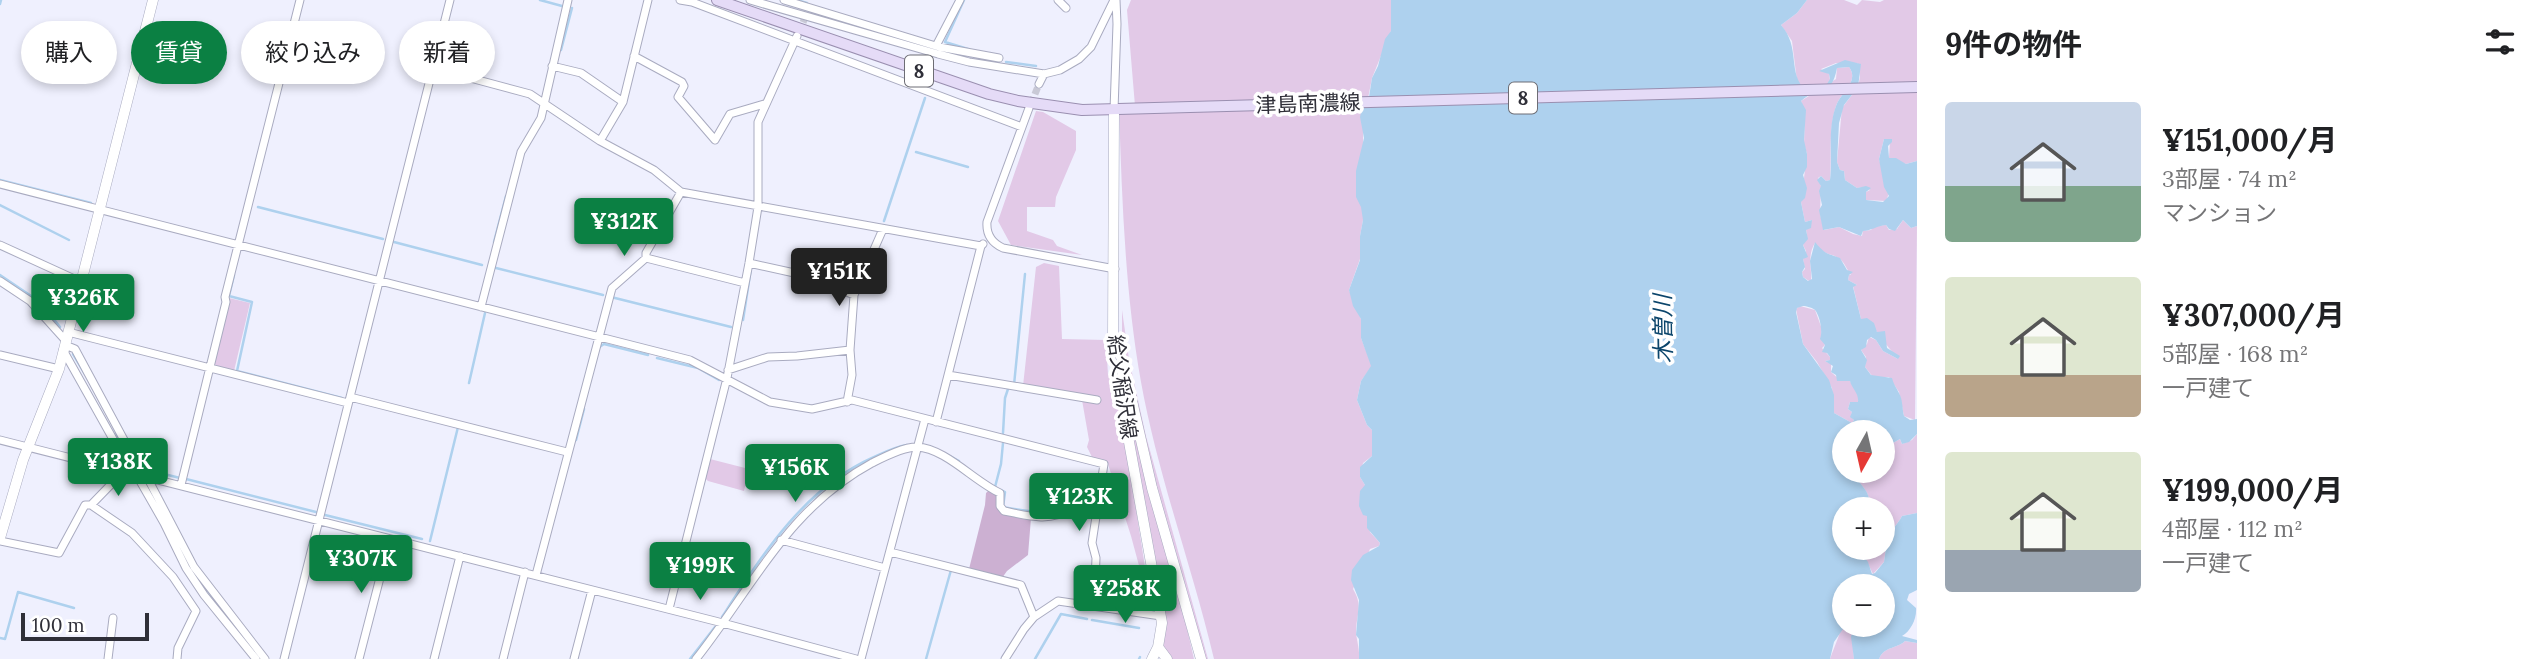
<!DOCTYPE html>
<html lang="ja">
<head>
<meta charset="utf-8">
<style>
  :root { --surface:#fff; --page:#f6f6f6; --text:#202124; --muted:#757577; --accent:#0b8043 }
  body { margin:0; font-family:Lora,"Noto Sans JP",serif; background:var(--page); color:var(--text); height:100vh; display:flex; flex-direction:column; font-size:26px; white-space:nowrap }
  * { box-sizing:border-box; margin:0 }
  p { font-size:23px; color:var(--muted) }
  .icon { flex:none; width:38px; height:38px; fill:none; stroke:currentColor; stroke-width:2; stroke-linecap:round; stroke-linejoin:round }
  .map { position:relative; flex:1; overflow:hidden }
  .panel { display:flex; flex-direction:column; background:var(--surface); width:630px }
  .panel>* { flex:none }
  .banner { position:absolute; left:21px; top:21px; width:665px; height:63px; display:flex; gap:14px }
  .needle { width:46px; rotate:188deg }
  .buttons { position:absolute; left:1832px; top:420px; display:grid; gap:14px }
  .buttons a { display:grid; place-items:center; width:63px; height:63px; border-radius:50%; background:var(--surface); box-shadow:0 4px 10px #0003; font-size:35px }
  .scale { position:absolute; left:21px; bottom:18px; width:128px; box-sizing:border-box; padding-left:7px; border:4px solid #2f2f38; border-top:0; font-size:19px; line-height:24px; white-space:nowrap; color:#2f2f38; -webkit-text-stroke:5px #fff; paint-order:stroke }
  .price { position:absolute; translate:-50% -60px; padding:0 16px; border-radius:7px; background:var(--accent); color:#fff; font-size:23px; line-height:46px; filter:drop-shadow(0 2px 4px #0008) }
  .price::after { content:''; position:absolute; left:50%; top:42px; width:21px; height:16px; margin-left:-10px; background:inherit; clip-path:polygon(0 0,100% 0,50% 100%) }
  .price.selected { background:#222; color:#fff }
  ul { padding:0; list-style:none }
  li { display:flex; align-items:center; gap:21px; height:175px; padding:0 28px }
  li span { display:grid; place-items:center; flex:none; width:196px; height:140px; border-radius:7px; color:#555 }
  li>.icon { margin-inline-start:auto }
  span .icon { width:84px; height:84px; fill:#fffc; stroke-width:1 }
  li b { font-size:30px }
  h2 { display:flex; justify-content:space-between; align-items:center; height:84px; padding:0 28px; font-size:30px }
  .tag { padding:0 24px; border-radius:32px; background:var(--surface); box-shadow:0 4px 10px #0003; font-size:24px; line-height:63px }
  .tag.selected { background:var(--accent); color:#fff }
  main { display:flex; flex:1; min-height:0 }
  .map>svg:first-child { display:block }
  .green { fill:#e2c9e7 }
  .forest { fill:#ccb0d2 }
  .water { fill:#aed1ee; fill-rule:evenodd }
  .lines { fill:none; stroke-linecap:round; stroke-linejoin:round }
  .stream { stroke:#aed1ee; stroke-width:2.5 }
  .street-tunnel { stroke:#c9c9d6; stroke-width:7; stroke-dasharray:7 3.5; stroke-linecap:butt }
  .street-casing { stroke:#a9abc0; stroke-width:9 }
  .secondary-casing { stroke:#a9abc0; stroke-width:11 }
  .primary-casing { stroke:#9a8fb0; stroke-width:12 }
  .street { stroke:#fff; stroke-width:7 }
  .secondary { stroke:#fff; stroke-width:10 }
  .primary { stroke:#e5dbf7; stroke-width:10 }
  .labels { text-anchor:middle; stroke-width:7; stroke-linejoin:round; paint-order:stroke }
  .shield { fill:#fff; stroke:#6d6d74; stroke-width:2 }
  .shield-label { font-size:19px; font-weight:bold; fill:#2f2f38 }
  .street-label { font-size:21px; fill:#2f2f38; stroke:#fff }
  .water-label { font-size:23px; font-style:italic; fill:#0b456b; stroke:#fff }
</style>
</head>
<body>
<main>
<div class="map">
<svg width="1917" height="659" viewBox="0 0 1917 659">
  <rect width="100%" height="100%" fill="#eff0fe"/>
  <path class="green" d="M 1131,0 L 1391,0 L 1391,31 L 1372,78 L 1363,124 L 1363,220 L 1360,236 L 1360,259 L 1349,290 L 1361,319 L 1361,338 L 1372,366 L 1361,381 L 1357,400 L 1367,425 L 1372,430 L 1372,456 L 1363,463 L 1360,477 L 1365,485 L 1370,532 L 1380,543 L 1379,546 L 1370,549 L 1353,589 C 1363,606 1357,612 1356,630 C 1356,639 1360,649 1359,659 L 1214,659 C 1192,566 1158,476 1141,382 C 1125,292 1122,200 1119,108 L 1135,106 L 1127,10 Z
    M 1807,0 L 1844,0 L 1857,5 L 1862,0 L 1880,2 L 1884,0 L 1917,0 L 1917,161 L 1906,164 L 1889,158 L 1890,140 L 1884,139 L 1879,159 L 1889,193 L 1886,201 L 1866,200 L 1866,192 L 1870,190 L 1864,187 L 1857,188 L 1845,180 L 1844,171 L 1840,170 L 1837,162 L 1842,108 L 1858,87 L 1860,77 L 1858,63 L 1836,63 L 1821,69 L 1829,74 L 1830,80 L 1828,84 L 1806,90 L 1797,81 L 1792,41 L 1781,25 L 1797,13 Z
    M 1849,67 C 1860,82 1840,93 1836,106 C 1828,130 1832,156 1830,180 L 1826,181 L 1821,176 L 1818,178 L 1821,186 L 1820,214 L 1824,230 L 1839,227 L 1853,234 L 1862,236 L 1863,231 L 1871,230 L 1874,226 L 1886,225 L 1889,230 L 1897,229 L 1903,220 L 1911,228 L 1917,226 L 1915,420 L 1904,416 L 1899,392 L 1889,377 L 1873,377 L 1865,367 L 1866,357 L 1861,350 L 1867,344 L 1869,337 L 1876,340 L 1883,351 L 1898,359 L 1885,343 L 1885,332 L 1877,332 C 1871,323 1872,321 1861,319 L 1853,286 L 1857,285 L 1848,280 L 1849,275 L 1851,275 C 1847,270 1845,263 1840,259 C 1830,252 1823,256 1815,243 C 1807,255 1812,268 1811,281 L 1815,282 L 1817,286 L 1815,290 L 1808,290 L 1809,281 L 1803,277 L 1802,272 L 1805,269 L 1803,259 L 1806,251 L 1803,245 L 1807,235 L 1806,230 L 1812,220 L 1805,222 L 1801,202 L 1807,154 L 1804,144 L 1805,112 L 1801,101 L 1836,79 L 1837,68 Z
    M 1036,111 L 1043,112 L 1076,131 L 1076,150 L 1056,197 L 1055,207 L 1027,207 L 1027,231 L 1053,240 L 1057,246 L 1082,255 L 1011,245 L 998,221 Z
    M 1044,263 L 1059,266 L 1062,339 L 1106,340 L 1108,375 L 1115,375 L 1150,599 L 1148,599 L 1131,536 L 1107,461 L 1092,457 L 1087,447 L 1089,440 L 1082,400 L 1023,386 L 1036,267 Z
    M 229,298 L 250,303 L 234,371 L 216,367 L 213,364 Z
    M 1800,306 L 1815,310 L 1822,329 L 1821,337 L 1825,345 L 1822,348 L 1830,357 L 1830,360 L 1825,361 L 1831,364 L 1831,372 L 1840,380 L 1850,381 L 1858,395 L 1858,403 L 1850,402 L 1848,409 L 1852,412 L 1851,417 L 1854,420 L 1852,423 L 1834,413 L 1832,388 L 1817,362 L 1803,344 L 1796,309 Z
    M 1122,310 L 1129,359 L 1146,436 L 1208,659 L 1203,659 L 1190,602 L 1156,486 L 1125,362 L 1122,338 Z
    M 1124,386 C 1143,478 1174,567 1194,659 L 1171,659 L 1160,640 Z
    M 1917,434 L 1917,513 L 1902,516 C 1900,521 1895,525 1893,530 C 1890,538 1895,542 1886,548 L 1884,562 L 1873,574 L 1865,558 L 1864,548 L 1883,548 L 1883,509 L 1870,509 C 1871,488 1858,487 1854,471 L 1883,471 L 1883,438 L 1888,438 L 1893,443 L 1900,439 L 1902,444 L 1912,440 Z
    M 710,459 L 749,469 L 744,491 L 708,481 L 705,478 Z
    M 1843,616 L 1844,625 L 1854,625 L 1852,632 L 1854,659 L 1830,659 C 1835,644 1842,632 1843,616 Z
    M 1905,641 L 1917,643 L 1917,659 L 1879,659 C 1884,646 1897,649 1905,641 Z"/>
  <path class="forest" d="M 989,490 L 999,494 L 999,506 L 1031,518 L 1028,555 L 1007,571 L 1002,578 L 969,569 L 985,505 L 986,493 Z"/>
  <path class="water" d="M 1391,0 L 1807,0 L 1797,13 L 1781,25 C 1801,47 1787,75 1806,90 L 1827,84 L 1830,79 L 1829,74 L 1819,71 L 1845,60 L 1861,64 L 1858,87 L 1844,105 L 1839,123 L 1837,162 L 1840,170 L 1844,171 L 1845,180 L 1857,188 L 1866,186 L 1871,188 L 1866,192 L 1866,200 L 1883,202 L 1889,196 L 1884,187 L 1879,159 L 1884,139 L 1892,139 L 1892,142 L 1888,146 L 1889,158 L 1896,158 L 1906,164 L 1917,161 L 1917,226 L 1911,228 L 1903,220 L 1895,231 L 1889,229 L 1886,225 C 1877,226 1870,231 1863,231 L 1861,236 L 1839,227 L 1823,230 L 1819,210 L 1822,205 L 1819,191 L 1821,186 L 1817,180 L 1821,176 L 1826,181 L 1830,180 C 1833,156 1827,130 1836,106 C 1840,93 1860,82 1849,67 L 1837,68 C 1831,99 1820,84 1801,101 L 1806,110 L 1804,140 L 1807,154 L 1807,167 L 1803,175 L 1807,188 L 1805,198 L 1801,202 L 1805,222 L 1812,220 L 1811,228 L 1806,230 L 1808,239 L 1803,245 L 1808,257 L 1803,259 L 1805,267 L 1802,272 L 1803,277 L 1808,281 L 1812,279 L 1810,261 L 1815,242 C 1825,254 1826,253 1840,258 L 1847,270 L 1853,272 L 1849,275 L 1848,280 L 1857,285 L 1853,287 L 1861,319 L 1867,318 L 1874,323 L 1877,332 L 1885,331 L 1887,348 L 1900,356 L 1898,359 L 1883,351 L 1876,340 L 1871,337 L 1867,340 L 1866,347 L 1861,350 L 1867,360 L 1865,367 L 1871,375 L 1892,378 C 1894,385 1896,387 1899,393 C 1903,400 1902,409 1904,416 L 1910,420 L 1917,419 L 1917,434 L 1909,442 L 1902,444 L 1900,439 L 1893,443 L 1888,438 L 1883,438 L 1883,432 L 1844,432 L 1844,471 L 1854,471 C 1858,487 1871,487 1870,509 L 1844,509 L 1844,548 L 1864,548 L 1865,558 L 1868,562 L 1872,574 L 1875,573 L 1884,562 L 1886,548 C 1895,542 1890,538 1893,530 C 1895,525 1900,521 1902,516 L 1917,513 L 1917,590 L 1909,594 L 1907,600 L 1916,608 C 1917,618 1911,631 1902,636 L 1917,640 L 1917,643 L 1905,641 C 1897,649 1884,646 1879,659 L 1854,659 L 1851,637 L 1854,625 L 1883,625 L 1883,586 L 1864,586 L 1866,581 L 1864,580 L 1859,586 L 1844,586 L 1843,629 L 1834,642 L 1830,659 L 1359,659 L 1359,639 L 1356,635 L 1359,600 L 1351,580 L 1352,570 L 1363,555 L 1379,546 L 1380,543 L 1367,528 L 1367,516 L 1363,515 L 1359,506 L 1360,491 L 1365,485 L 1360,477 L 1360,467 L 1372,456 L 1372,430 L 1367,425 L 1357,400 L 1361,381 L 1371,366 L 1361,338 L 1361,319 L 1353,306 L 1349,290 L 1360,260 L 1360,236 L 1363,220 L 1361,207 L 1356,197 L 1356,171 L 1364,138 L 1360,117 L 1362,108 L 1369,97 L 1372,78 L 1378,66 L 1385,39 L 1391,31 ZM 1803,306 C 1806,306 1813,308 1815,310 C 1820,316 1823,332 1820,339 L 1825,345 L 1822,352 L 1827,353 L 1830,357 L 1830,360 L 1825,361 L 1833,366 L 1831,372 L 1836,375 L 1837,381 L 1850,381 C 1852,389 1859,393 1858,402 L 1850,402 L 1848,409 L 1852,412 L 1850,417 L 1854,420 L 1852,423 L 1834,413 L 1834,395 L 1829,380 L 1803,344 L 1796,312 L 1797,308 Z"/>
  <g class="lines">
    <path class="stream" d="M 540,0 L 562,6
      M 797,0 L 807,3
      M 964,0 L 945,42 L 968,49
      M 0,4 L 1,0
      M 561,50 L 572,8
      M 1006,62 L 1036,66
      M 916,152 L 968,167
      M 0,180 L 91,203
      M 0,205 L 69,240
      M 258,207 L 383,239
      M 884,221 L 925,98
      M 394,242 L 482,265
      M 494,242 L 506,196
      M 496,268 L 603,295
      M 0,275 L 40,302 L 60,327
      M 234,275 L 229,296 L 252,302 L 237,371 L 342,398
      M 611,297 L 731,327
      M 743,320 L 751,268
      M 598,348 L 604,344 L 648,355
      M 73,354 L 85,374
      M 657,358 L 698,368 L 719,380
      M 469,383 L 485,313
      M 1014,385 L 1025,274
      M 116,433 L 134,467
      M 1003,433 L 1005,398 L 1008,389
      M 576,440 L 584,409
      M 946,454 L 959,461
      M 144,469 L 180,478
      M 186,479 L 316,512
      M 995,487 L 1001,464 L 1003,443
      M 1001,490 L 1005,492 L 1003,507 C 1057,517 1058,513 1096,475
      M 325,515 L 422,539
      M 430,541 L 458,427
      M 190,568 L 227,615
      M 722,617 C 761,557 803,489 872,458 C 883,453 894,447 907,445
      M 1092,620 L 1139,628
      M 0,638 L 5,639 L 18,592 L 74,608
      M 690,659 L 715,627
      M 926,659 L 951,570
      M 1035,659 L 1061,614 L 1087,619
      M 1139,659 L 1140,657"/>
    <path class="street-tunnel" d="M 799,32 L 804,20
      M 1031,104 L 1039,84"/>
    <g class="street-casing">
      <path id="street" d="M 680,0 L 692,2 L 1022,127
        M 750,0 L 938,54 L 969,62 L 1044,74 L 1060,70 L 1079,59 L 1091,47 L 1114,0
        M 784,0 L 939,47 L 999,58
        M 1058,0 L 1066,8
        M 936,46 L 960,0
        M 634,56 L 682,82 L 684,86 L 678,97 L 715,140 L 730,114 L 764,104
        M 552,66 L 581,73 L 623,102
        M 433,68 L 530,94 L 600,141 L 654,170 L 681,192 L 981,246
        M 1039,84 L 1044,74
        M 1029,108 L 987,222 C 986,235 992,243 1003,248 L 1115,269
        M 1114,110 L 1117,24 L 1116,0
        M 600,141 L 623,102 L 648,0
        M 0,184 L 690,360 L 770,402 L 812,409 L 852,400 L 1104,464 L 1092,543 L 1096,558 L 1094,605
        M 0,245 L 81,282
        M 646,258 L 745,283
        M 749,263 L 808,276 L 854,295
        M 0,281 L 30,301 L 66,341
        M 481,307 L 521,152 L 541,118 L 568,0
        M 68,332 L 348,403
        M 65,345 L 75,349 L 138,466 L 138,475
        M 63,350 L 132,473
        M 0,355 L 59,369
        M 728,370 L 768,357 L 797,356 L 850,350
        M 948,375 L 1097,400
        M 350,397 L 567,452
        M 847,402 L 852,375 L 850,350 L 854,295 L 883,229
        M 936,422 L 981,246 L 983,244
        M 0,440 L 715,621 L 856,659
        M 136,474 L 164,523 L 186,568 L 204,595 L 256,659
        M 147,477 L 194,567 L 265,659
        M 181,485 L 226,302 L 225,297 L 300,0
        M 91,505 L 124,471
        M 781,540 L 885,568
        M 0,541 L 59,553 L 85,505 L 91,505 L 132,533 L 173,577 L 196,611 L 178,648 L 177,659
        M 890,552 L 1021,585 L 1034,617
        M 536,575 L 612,288 L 646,258 L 646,253 L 681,192
        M 669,609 L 727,378 L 749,263 L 758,207 L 758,122 L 797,36
        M 108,659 L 113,618
        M 284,659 L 450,0
        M 359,659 L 390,539
        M 434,659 L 460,556
        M 503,659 L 525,572
        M 574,659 L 592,590
        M 696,659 C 753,587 787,509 872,463 C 884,457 903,447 917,447 C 945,448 975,482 1000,493 L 1000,506 L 1004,511 C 1024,515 1051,523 1069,509 C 1081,500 1089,488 1102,480
        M 861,659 L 925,419
        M 1005,659 L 1024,629 L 1034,617 L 1058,601 L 1161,616"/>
    </g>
    <g class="secondary-casing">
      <path id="secondary" d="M 1114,110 L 1113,340 L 1122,359 L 1125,420 L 1162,623 L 1158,647 L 1152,659
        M 1126,375 L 1152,488 L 1201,659
        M 0,538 L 23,460 L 59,369 L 153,0
        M 1158,647 L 1167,659"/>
    </g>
    <g class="primary-casing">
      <path id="primary" d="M 717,0 L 989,94 L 1018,101 L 1082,110 L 1917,87"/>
    </g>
    <use href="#street" class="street"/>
    <use href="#secondary" class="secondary"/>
    <use href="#primary" class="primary"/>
  </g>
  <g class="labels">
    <g class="shield">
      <rect x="905" y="55.5" width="28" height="31" rx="5"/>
      <rect x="1509" y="82.5" width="28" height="31" rx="5"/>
    </g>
    <g class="shield-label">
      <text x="919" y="78">8</text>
      <text x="1523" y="105">8</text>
    </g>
    <g class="street-label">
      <text transform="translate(1308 104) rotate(-2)" y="7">津島南濃線</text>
      <text transform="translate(1122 387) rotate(82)" y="7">給父稲沢線</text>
    </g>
    <g class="water-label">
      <text transform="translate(1663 329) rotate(-91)" y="8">木曽川</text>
    </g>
  </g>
</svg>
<div class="buttons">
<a><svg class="needle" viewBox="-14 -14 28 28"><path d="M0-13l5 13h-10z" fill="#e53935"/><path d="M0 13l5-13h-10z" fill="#757577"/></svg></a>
<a>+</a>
<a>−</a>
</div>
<div class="scale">100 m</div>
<b class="price" style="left:624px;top:258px">¥312K</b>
<b class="price selected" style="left:839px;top:308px">¥151K</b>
<b class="price" style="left:83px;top:334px">¥326K</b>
<b class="price" style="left:118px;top:498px">¥138K</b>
<b class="price" style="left:795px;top:504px">¥156K</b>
<b class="price" style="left:1079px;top:533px">¥123K</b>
<b class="price" style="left:361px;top:595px">¥307K</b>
<b class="price" style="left:700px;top:602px">¥199K</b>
<b class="price" style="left:1125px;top:625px">¥258K</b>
<div class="banner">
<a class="tag">購入</a>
<a class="tag selected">賃貸</a>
<a class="tag">絞り込み</a>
<a class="tag">新着</a>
</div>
</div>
<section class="panel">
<h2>9件の物件<svg class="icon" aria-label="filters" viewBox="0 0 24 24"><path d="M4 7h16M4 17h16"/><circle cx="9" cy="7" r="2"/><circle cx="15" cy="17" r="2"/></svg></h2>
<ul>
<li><span style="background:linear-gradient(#c9d6e8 60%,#7fa58c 0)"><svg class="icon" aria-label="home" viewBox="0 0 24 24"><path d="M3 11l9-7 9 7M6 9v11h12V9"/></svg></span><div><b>¥151,000/月</b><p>3部屋 · 74 m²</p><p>マンション</p></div></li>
<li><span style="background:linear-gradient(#dfe7d0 70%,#b9a48a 0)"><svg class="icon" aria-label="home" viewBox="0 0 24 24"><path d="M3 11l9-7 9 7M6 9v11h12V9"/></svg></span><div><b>¥307,000/月</b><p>5部屋 · 168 m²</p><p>一戸建て</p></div></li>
<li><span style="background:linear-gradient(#dfe7d0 70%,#9aa5b1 0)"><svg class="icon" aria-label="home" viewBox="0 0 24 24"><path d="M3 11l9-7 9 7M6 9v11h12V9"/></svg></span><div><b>¥199,000/月</b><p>4部屋 · 112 m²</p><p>一戸建て</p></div></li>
</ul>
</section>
</main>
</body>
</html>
